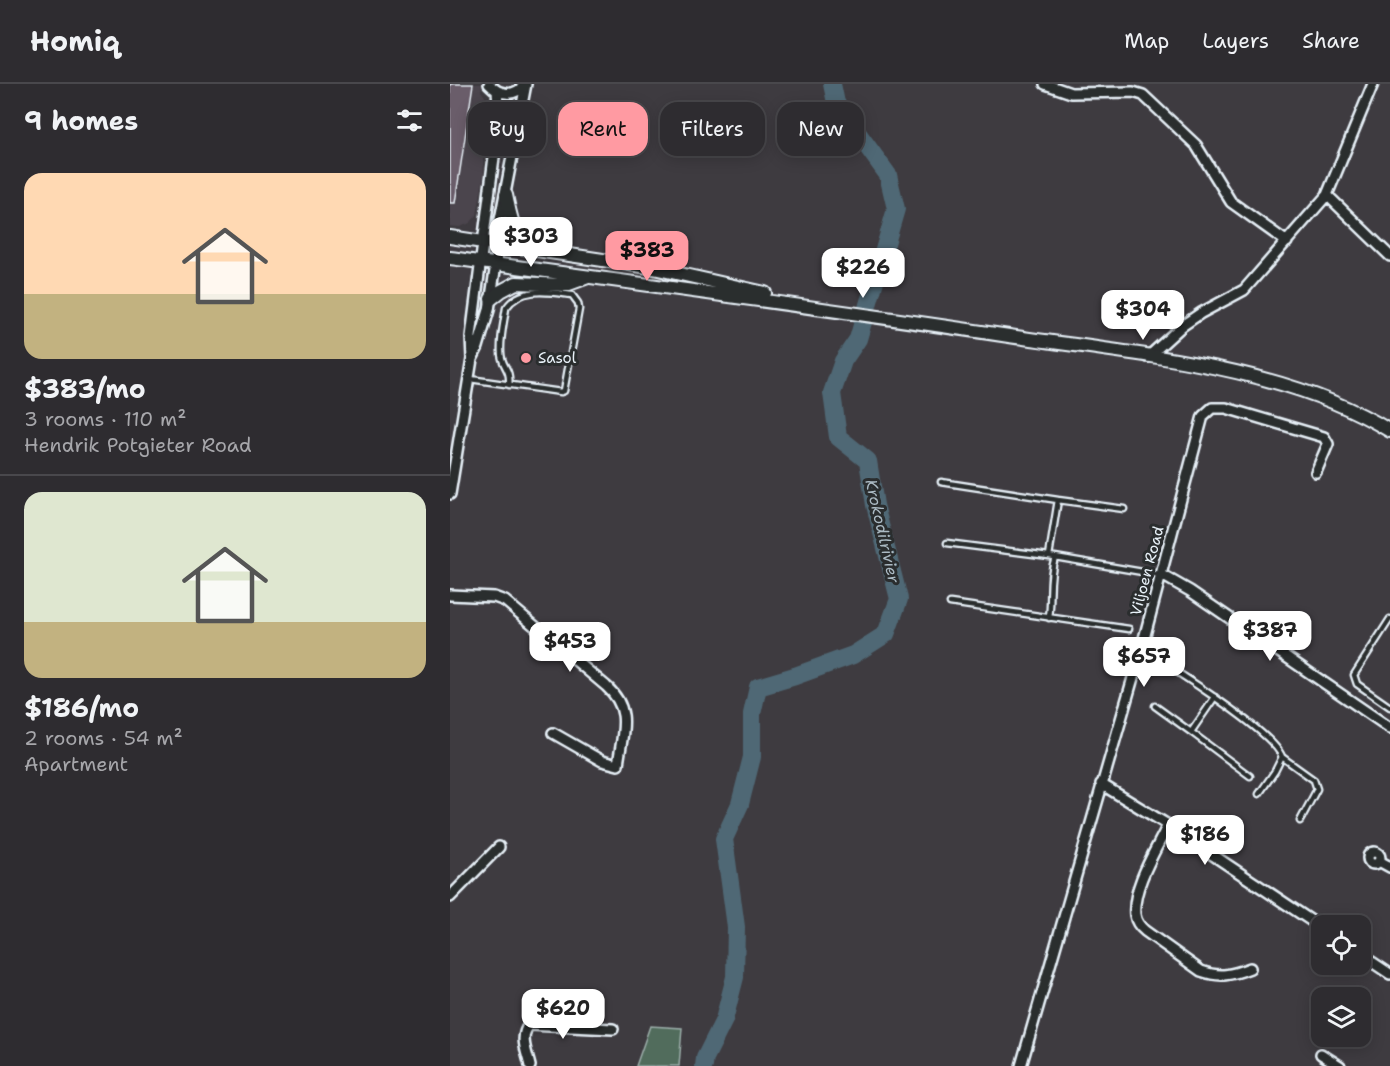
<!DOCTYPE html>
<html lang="en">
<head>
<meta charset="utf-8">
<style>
  :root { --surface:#2e2c30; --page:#3a383c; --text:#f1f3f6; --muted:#a7a7ab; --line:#49484c; --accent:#ff9aa2 }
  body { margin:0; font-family:"Shantell Sans",sans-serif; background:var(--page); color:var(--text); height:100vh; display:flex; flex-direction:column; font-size:22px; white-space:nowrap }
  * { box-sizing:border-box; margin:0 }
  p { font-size:20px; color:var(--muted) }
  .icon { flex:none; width:33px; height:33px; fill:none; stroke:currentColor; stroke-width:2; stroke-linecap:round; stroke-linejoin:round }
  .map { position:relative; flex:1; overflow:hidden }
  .panel { display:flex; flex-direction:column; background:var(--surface); width:450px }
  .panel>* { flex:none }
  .banner { position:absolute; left:18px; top:18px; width:570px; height:54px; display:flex; gap:12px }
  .fabs { position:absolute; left:861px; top:831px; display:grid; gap:12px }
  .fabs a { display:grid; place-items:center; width:60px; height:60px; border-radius:12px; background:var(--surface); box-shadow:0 3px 15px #0003,0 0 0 2px var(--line); font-size:30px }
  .price { position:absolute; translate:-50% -51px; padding:0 14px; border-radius:12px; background:#fff; color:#222; font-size:20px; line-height:39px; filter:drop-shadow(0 2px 3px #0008) }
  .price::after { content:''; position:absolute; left:50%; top:36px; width:18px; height:14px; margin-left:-9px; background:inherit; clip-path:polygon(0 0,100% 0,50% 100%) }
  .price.current { background:var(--accent); color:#111 }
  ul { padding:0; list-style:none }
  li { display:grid; align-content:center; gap:12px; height:318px; padding:0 24px }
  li+li { border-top:2px solid var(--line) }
  li span { display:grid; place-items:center; height:186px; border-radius:18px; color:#555 }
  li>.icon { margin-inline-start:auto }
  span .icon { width:108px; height:108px; fill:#fffc; stroke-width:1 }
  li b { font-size:26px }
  h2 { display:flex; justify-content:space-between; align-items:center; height:72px; padding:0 24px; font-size:26px }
  .chip { padding:0 21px; border-radius:18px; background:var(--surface); box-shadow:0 3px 15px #0003,0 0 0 2px var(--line); font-size:21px; line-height:54px }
  .chip.current { background:var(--accent); color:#111 }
  header { display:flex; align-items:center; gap:36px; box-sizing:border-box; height:84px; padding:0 30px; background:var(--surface); border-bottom:2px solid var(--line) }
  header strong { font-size:28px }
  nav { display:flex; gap:33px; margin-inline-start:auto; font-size:21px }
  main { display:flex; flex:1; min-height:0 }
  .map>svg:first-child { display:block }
  .built { fill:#4c454d }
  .green { fill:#516c5c; stroke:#9caeaa; stroke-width:1.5 }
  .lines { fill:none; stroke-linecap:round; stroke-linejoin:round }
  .river { stroke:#4f6874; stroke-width:18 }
  .building { fill:#6b5d6a; stroke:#e8f1f8; stroke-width:1.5 }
  .service-casing { stroke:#e8f1f8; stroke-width:9 }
  .minor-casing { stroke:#e8f1f8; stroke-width:14 }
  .secondary-casing { stroke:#e8f1f8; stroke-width:16 }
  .service { stroke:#2a2d2e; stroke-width:4.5 }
  .minor { stroke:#2a2d2e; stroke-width:9 }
  .secondary { stroke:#2a2d2e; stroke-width:12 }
  .poi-dot { fill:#ff9aa2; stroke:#2a2d2e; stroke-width:2 }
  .labels { text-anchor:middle; stroke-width:6; stroke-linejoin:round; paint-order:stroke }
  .poi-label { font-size:15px; fill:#e8f1f8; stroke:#2a2d2e; text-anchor:start }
  .street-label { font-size:15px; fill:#e8f1f8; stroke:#2a2d2e }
  .water-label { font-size:16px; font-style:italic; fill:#abbac3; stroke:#2a2d2e }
</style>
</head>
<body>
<header>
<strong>Homiq</strong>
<nav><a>Map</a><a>Layers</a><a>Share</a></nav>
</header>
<main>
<section class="panel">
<h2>9 homes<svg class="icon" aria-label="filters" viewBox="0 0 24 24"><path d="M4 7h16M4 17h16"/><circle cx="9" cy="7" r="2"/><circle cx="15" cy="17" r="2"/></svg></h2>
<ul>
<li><span style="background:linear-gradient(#ffd9b3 65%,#c2b280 0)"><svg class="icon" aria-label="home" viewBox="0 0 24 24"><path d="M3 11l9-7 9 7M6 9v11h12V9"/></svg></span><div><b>$383/mo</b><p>3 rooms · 110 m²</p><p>Hendrik Potgieter Road</p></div></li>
<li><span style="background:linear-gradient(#dfe7d0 70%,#c2b280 0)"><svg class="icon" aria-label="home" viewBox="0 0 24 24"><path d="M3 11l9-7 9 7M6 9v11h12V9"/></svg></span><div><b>$186/mo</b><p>2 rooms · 54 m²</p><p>Apartment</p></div></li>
</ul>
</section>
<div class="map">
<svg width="940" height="982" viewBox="0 0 940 982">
  <rect width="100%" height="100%" fill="#3e3b40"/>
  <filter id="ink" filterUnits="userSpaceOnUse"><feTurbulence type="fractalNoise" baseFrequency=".0167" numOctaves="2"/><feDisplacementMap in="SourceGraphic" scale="12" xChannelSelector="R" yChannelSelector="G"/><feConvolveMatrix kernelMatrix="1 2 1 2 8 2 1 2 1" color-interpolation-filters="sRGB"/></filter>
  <g filter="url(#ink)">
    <path class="built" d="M 0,0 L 32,0 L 31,7 L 38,17 L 42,33 L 33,71 L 34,90 L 27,131 L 20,139 L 10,143 L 0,142 Z"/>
    <path class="green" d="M 200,942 L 232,944 L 229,982 L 186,982 Z"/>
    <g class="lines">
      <path class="river" d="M 254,982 L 255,974 L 274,936 L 285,893 L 286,843 L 274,755 L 290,720 L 302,673 L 302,630 L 308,603 L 345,592 L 403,571 L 436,550 L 449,515 L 425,421 L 418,377 L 388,353 L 382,309 L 393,277 L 408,255 L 446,125 L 438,91 L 386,19 L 382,0"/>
    </g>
    <path class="building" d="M 0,0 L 23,0 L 5,119 L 0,119 Z"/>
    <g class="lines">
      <g class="service-casing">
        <path id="service" d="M 20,295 L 111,308 L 114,307 L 129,225 L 128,219 L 122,211 C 99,208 71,202 56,224 C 54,238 50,254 51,268 C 51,283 61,283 59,301
          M 491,398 L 608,416
          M 497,459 L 599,472 L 710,491
          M 599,472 L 608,416 L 674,425
          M 500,519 L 679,545
          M 599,534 C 602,513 598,494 605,473
          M 940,535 L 904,591 L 907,600 L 940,623
          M 691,566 C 717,581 824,648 832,673 L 825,687 L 809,710
          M 705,622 L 741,648 L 765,613
          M 741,648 L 800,692
          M 832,673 L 864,696 L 867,705 L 850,737"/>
      </g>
      <g class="minor-casing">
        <path id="minor" d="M 39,0 C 50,12 65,13 75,0
          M 595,0 L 621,9 L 683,8 L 693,11 L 746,61 L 781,118 L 837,158
          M 877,111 L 940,172
          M 698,273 L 732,242 L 751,229 L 794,206 L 877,111 L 923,0
          M 22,275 L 28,263 L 39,226 L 46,180 L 48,146 L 76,0
          M 0,410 L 22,275 L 21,253 L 49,34 L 47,7
          M 712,491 L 740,507 L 940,644
          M 0,511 L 44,513 L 55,517 L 156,602 C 183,626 172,649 168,681 L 152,677 L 103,649
          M 651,700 L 718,741 L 872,844
          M 718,741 C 706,766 682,803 685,831 C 686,838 690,843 695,847 L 751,887 C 770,894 782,891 800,884
          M918 774a6 6 0 1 1 12 0a6 6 0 1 1-12 0Z
          M 929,777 L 940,783
          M 0,813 L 49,763
          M 910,870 L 940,890
          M 871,970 L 890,982
          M 80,982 C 77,968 69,953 79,941 L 163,945
          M 571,982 L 691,566 L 753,332 L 762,324 L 776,324 L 874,353 L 878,360 L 866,388"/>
      </g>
      <g class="secondary-casing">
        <path id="secondary" d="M 56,111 C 62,139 62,149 86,166
          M 0,153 L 199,183 L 315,209
          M 0,174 C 186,199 373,224 559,252 C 681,270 834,281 940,347
          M 41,215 L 51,207 L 66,199 L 116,201 L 138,193"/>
      </g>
      <use href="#service" class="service"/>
      <use href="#minor" class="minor"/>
      <use href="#secondary" class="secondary"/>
    </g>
  </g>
  <circle class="poi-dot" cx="76" cy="274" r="6"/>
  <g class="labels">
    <g class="poi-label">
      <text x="88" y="279">Sasol</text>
    </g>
    <g class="street-label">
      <text transform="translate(697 487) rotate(-75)" y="5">Viljoen Road</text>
    </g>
    <g class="water-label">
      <text transform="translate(433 447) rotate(77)" y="6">Krokodilrivier</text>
    </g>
  </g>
</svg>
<div class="fabs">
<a><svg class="icon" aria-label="locate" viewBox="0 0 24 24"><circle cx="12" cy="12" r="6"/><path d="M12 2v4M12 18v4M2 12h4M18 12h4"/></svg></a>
<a><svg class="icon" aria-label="layers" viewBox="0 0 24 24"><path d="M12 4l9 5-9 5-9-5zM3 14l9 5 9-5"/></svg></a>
</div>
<b class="price" style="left:81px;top:184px">$303</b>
<b class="price current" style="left:197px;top:198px">$383</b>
<b class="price" style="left:413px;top:215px">$226</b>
<b class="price" style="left:693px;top:257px">$304</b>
<b class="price" style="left:820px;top:578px">$387</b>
<b class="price" style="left:120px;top:589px">$453</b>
<b class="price" style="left:694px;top:604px">$657</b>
<b class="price" style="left:755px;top:782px">$186</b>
<b class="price" style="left:113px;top:956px">$620</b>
<div class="banner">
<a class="chip">Buy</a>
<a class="chip current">Rent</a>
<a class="chip">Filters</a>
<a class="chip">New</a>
</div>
</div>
</main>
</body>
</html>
